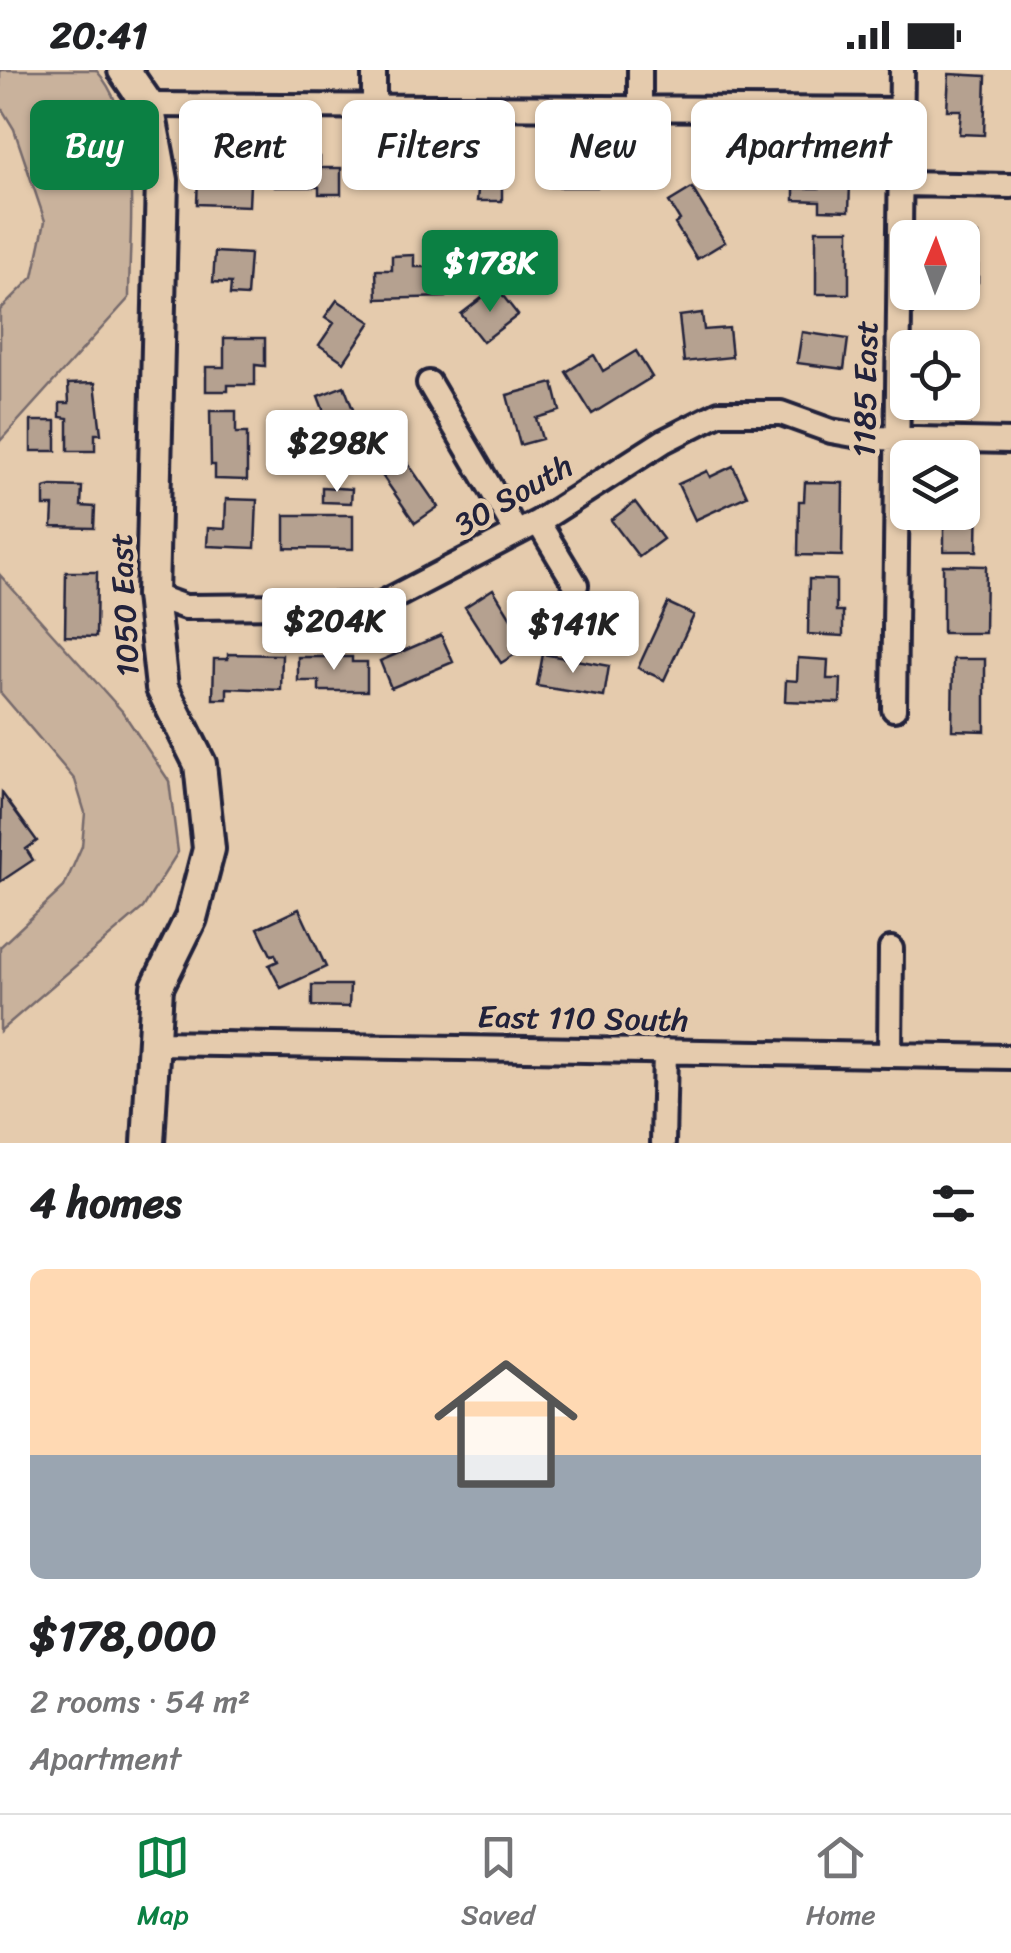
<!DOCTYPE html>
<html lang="en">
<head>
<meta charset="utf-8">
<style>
  :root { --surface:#fff; --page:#f2f2f2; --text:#202124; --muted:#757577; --line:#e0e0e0; --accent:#0b8043 }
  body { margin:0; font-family:Sriracha,sans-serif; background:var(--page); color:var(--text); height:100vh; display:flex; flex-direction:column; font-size:38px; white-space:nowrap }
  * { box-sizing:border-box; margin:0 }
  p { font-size:32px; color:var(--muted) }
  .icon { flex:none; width:55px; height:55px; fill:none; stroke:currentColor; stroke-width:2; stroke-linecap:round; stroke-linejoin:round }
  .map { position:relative; height:1073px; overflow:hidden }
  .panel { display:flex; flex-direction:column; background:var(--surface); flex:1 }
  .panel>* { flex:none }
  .top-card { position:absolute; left:30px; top:30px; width:952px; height:90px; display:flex; gap:20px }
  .needle { width:65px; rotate:1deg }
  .controls { position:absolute; left:890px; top:150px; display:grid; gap:20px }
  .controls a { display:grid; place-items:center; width:90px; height:90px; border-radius:15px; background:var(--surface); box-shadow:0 2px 8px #0004; font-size:50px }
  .price { position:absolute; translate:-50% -85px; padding:0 22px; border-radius:10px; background:#fff; color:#222; font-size:32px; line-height:65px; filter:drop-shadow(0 2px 5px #0008) }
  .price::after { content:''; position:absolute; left:50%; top:60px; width:30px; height:22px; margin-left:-15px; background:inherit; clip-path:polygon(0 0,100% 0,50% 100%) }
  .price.on { background:var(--accent); color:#fff }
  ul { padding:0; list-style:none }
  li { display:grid; align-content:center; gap:20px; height:530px; padding:0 30px }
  li span { display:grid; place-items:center; height:310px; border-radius:15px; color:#555 }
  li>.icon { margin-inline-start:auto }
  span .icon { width:180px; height:180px; fill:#fffc; stroke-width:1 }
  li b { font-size:42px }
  h2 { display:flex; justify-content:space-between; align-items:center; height:120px; padding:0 30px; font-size:42px }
  .tag { padding:0 35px; border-radius:15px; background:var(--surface); box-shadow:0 2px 8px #0004; font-size:35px; line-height:90px }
  .tag.on { background:var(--accent); color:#fff }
  .status { display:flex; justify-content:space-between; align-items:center; height:70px; padding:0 50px; background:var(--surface); direction:ltr }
  .status svg { height:28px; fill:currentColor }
  .dock { display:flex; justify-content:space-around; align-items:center; height:140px; border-top:2px solid var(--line); background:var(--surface); font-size:28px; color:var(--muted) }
  .dock a { display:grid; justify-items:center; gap:5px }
  .dock .on { color:var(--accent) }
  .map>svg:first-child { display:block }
  .green { fill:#c9b29c; stroke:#766a6c; stroke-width:2.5 }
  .building { fill:#b5a190; stroke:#22223b; stroke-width:2.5 }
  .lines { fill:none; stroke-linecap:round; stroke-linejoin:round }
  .minor-casing { stroke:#22223b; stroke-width:30 }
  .tertiary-casing { stroke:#22223b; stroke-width:38 }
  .minor { stroke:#e5cbad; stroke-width:22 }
  .tertiary { stroke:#e5cbad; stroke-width:30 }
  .labels { text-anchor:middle; stroke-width:9; stroke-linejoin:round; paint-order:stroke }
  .street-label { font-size:32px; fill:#22223b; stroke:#e5cbad }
</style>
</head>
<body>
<div class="status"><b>20:41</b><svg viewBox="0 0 49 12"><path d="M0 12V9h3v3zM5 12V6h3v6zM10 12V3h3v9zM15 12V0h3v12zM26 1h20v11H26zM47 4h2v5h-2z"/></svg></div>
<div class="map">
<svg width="1011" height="1073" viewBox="0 0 1011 1073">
  <rect width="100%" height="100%" fill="#e5cbad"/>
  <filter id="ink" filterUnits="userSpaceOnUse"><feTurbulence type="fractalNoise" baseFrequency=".01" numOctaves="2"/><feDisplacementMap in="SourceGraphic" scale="20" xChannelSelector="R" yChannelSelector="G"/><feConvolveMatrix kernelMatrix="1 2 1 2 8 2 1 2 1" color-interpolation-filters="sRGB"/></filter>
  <g filter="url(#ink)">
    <path class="green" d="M 0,0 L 96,0 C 144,54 129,160 129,228 L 0,371 L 0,240 L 33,207 L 45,151 L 14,59 L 0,36 Z
      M 0,505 L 122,641 L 169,711 L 178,782 L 143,838 L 0,961 L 0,877 L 64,817 L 82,776 L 85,743 L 75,710 L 0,622 Z"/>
    <path class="building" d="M 949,4 L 986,6 L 984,65 L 959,64 L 961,40 L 947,40 Z
      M 373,84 L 426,86 L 424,116 L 371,114 Z
      M 597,85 L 597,117 L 551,117 L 550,86 Z
      M 234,86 L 261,87 L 260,114 L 250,114 L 249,136 L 197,134 L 198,105 L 233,106 Z
      M 821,86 L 851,87 L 849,141 L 820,140 L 820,131 L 794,130 L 794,118 L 820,118 Z
      M 274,87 L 320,87 L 320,98 L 341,98 L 341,124 L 319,124 L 319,117 L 275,117 Z
      M 460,90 L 502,90 L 502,131 L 477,131 L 478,120 L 460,120 Z
      M 692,118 L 725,172 L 697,189 L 675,154 L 680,150 L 669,132 Z
      M 816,160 L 849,160 L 849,224 L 816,224 Z
      M 945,165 L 978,165 L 978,212 L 962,212 L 962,168 Z
      M 215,182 L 250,184 L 247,226 L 230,225 L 231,213 L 213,212 Z
      M 414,185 L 414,197 L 445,197 L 446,227 L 377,229 L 376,200 L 392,200 L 392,186 Z
      M 496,217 L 518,245 L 483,272 L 461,244 Z
      M 337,230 L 371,252 L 344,292 L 319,275 L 334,253 L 325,247 Z
      M 702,243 L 704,260 L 729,258 L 732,287 L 684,292 L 679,246 Z
      M 802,262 L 848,269 L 844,299 L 797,293 Z
      M 224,268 L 265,268 L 265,296 L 255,295 L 255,315 L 228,315 L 228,321 L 206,321 L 206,297 L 224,297 Z
      M 962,279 L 977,279 L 976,325 L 962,324 Z
      M 636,281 L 652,307 L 592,344 L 566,302 L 594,285 L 603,301 Z
      M 95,313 L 101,364 L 95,364 L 95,381 L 68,381 L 68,348 L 60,347 L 60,333 L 69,333 L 68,314 Z
      M 553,313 L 560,341 L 536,348 L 542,369 L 520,375 L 507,325 Z
      M 344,316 L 367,376 L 341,387 L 318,326 Z
      M 210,341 L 236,341 L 236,363 L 247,363 L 247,410 L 215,409 L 215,395 L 211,395 Z
      M 31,351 L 56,351 L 56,381 L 31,381 Z
      M 400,382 L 438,437 L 415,453 L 377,398 Z
      M 733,396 L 747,426 L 695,450 L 678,414 L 707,401 L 710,407 Z
      M 805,412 L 843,413 L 842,486 L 798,485 L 799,431 L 804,431 Z
      M 962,414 L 978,414 L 977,481 L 944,481 L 944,442 L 962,442 Z
      M 52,416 L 82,417 L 81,436 L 95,437 L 94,458 L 52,457 L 53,436 L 44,436 L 44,418 Z
      M 322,417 L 352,419 L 351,433 L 322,432 Z
      M 226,429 L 257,430 L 255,478 L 207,476 L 208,458 L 225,459 Z
      M 635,432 L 663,469 L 639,487 L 611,450 Z
      M 285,445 L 353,445 L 353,479 L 285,478 Z
      M 943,495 L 986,496 L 985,563 L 943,563 Z
      M 66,502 L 97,502 L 96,567 L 65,566 Z
      M 809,509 L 836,510 L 836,541 L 843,541 L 843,566 L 808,564 Z
      M 493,519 L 528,576 L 501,593 L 465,537 Z
      M 668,533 L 694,545 L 664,610 L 638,598 Z
      M 441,565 L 453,592 L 391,618 L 380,591 Z
      M 228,584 L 282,585 L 281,620 L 227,618 L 227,629 L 213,629 L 214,589 L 228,589 Z
      M 543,584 L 609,596 L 604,627 L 537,616 Z
      M 298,587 L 352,587 L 352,592 L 367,592 L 367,621 L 319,621 L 319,611 L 298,611 Z
      M 798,588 L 828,590 L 827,609 L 841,609 L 840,633 L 785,631 L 786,610 L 797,611 Z
      M 953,589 L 985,589 L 985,661 L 952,660 Z
      M 2,723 L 37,771 L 26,779 L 33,790 L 0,812 Z
      M 299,839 L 326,897 L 281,918 L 269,895 L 278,891 L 275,884 L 271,885 L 258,858 Z
      M 312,915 L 350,915 L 349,937 L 312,936 Z"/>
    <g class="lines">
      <g class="minor-casing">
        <path id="minor" d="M 148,35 L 901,40
          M 374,39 L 374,0
          M 640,39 L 640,0
          M 902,114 L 1011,116
          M 429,313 L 517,463
          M 538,452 L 576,515
          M 152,525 L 185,537 L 379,535 L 538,452 L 664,371 L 719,343 L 781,343 L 831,361 L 871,368 L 1011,371
          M 894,639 L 902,0
          M 153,973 L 1011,987
          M 890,985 L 891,879
          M 663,1073 L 665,981"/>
      </g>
      <g class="tertiary-casing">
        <path id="tertiary" d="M 124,0 L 148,35 L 162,110 L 152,525 L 162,618 L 200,694 L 209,779 L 191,848 L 157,917 L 148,1073"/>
      </g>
      <use href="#minor" class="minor"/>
      <use href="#tertiary" class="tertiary"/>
    </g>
  </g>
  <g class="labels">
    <g class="street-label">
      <text transform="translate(865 319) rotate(-89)" y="11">1185 East</text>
      <text transform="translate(513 425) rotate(-30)" y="11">30 South</text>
      <text transform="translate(124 535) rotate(-93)" y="11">1050 East</text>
      <text transform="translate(583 948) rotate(1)" y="11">East 110 South</text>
    </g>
  </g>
</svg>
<div class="controls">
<a><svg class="needle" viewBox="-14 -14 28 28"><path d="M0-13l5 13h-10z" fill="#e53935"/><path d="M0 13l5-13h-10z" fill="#757577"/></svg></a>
<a><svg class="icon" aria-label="locate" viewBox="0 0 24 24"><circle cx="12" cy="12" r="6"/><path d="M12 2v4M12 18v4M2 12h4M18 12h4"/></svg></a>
<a><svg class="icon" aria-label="layers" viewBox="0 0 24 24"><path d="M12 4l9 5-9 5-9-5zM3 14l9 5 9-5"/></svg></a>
</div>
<b class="price on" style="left:490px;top:245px">$178K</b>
<b class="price" style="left:337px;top:425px">$298K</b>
<b class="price" style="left:334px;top:603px">$204K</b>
<b class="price" style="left:573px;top:606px">$141K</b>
<div class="top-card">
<a class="tag on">Buy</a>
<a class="tag">Rent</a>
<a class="tag">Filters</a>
<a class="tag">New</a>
<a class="tag">Apartment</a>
</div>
</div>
<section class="panel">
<h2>4 homes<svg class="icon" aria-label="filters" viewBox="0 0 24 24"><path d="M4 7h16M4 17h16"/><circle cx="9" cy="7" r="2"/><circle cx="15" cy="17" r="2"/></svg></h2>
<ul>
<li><span style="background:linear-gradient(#ffd9b3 60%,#9aa5b1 0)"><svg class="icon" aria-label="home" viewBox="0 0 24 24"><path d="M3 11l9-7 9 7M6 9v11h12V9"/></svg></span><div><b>$178,000</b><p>2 rooms · 54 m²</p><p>Apartment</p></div></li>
</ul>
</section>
<nav class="dock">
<a class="on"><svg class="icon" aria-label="map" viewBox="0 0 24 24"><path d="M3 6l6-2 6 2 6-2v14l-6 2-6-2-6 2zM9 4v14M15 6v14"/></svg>Map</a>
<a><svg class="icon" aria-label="saved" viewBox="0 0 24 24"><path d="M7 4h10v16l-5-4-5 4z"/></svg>Saved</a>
<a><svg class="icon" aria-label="home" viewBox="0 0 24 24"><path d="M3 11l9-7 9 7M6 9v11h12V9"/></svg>Home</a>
</nav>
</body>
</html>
